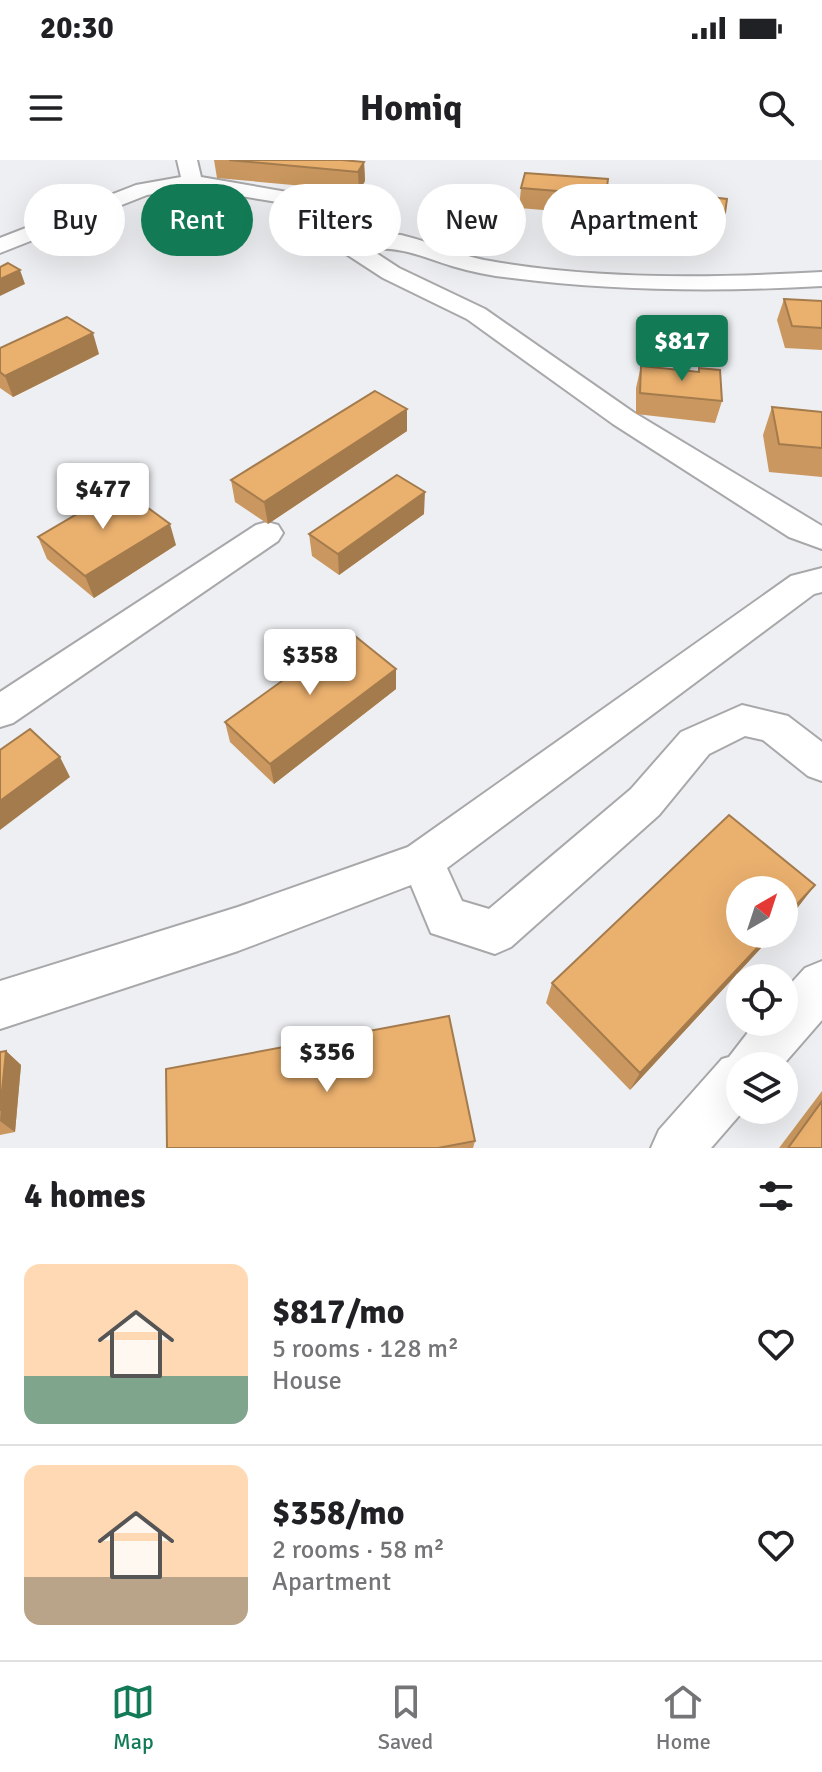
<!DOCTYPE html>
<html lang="en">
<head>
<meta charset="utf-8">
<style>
  :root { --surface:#fff; --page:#f2f2f2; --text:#202124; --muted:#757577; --line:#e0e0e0; --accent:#127b55 }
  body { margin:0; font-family:Signika,sans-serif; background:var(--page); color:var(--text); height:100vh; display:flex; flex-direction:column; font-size:30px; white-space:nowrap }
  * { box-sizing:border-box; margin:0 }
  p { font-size:26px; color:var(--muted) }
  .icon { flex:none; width:44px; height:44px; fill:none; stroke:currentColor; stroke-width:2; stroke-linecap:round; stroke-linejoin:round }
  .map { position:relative; height:988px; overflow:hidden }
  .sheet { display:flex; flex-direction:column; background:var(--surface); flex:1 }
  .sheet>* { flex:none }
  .top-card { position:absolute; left:24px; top:24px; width:774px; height:72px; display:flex; gap:16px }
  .needle { width:52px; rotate:39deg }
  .tools { position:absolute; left:726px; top:716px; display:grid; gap:16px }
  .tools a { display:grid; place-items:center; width:72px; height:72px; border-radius:50%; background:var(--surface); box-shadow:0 8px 32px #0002; font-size:40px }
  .price { position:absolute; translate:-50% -68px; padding:0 18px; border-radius:8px; background:#fff; color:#222; font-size:26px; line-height:52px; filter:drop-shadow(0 2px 4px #0008) }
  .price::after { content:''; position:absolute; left:50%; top:48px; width:24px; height:18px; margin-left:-12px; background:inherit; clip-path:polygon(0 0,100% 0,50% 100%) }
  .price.on { background:var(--accent); color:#fff }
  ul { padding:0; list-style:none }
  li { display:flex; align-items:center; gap:24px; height:200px; padding:0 24px }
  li+li { border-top:2px solid var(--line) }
  li span { display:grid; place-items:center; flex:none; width:224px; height:160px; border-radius:16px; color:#555 }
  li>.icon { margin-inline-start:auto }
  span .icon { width:96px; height:96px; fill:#fffc; stroke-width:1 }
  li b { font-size:34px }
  h2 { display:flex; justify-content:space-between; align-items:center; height:96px; padding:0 24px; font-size:34px }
  .tag { padding:0 28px; border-radius:36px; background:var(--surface); box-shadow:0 8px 32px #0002; font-size:28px; line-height:72px }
  .tag.on { background:var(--accent); color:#fff }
  .status { display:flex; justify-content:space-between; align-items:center; height:56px; padding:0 40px; background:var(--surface); direction:ltr }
  .status svg { height:22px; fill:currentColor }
  header { display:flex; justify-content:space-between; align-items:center; height:104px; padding:0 24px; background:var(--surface); font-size:36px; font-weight:700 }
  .tab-bar { display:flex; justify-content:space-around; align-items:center; height:112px; border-top:2px solid var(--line); background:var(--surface); font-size:22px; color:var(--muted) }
  .tab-bar a { display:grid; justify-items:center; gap:4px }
  .tab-bar .on { color:var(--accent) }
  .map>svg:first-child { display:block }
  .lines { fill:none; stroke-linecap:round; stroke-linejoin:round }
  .minor-casing { stroke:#a8a8ab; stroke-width:4 }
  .minor { fill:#fff; fill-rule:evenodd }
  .wall { fill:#c9975f }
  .shaded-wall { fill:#a47b4d }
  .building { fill:#eab06e; stroke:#a47b4d; stroke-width:2 }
</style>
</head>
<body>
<div class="status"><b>20:30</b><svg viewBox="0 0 49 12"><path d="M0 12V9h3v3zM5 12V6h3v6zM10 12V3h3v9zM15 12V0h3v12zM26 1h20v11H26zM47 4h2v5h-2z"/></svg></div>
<header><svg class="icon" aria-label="menu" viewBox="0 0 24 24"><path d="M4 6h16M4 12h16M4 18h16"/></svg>Homiq<svg class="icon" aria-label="search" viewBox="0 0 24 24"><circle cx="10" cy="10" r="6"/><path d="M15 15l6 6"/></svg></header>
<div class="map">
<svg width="822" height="988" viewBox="0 0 822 988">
  <rect width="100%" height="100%" fill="#eeeff2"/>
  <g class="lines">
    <g class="minor-casing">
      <path id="minor" d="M 177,0 L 197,0 L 201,17 L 310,36 L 356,79 L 386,74 L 401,75 C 431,82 459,96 490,101 C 599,120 712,118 822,112 L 822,126 C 718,132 615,131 512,118 C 492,116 472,112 452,106 C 423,97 401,86 370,89 L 399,108 L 485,149 L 633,252 L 822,366 L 822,389 L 789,377 L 613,264 L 467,159 L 383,118 L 343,92 L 296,45 L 192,28 L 147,35 L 0,93 L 0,78 L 136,25 L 181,17 Z
        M 267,362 L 278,365 L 283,373 L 278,381 L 13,563 L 0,567 L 0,532 L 256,365 Z
        M 822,408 L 822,432 L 814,434 L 447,708 L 462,741 L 489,749 L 631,629 L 681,572 L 742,545 L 788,556 L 822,582 L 822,621 L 808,616 L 763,580 L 745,576 L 709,594 L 659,655 L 511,787 L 495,794 L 431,773 L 411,725 L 238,791 L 0,869 L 0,821 L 238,747 L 408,687 L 791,416 Z
        M 822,801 L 822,860 L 782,906 L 740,906 L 740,950 L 744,950 L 711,988 L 651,988 L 659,970 L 722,899 L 729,897 L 756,862 L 784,862 L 784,831 L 805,808 Z"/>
    </g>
    <use href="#minor" class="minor"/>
  </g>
  <path class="wall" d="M 214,0 L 342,0 L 364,2 L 365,21 L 359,31 L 217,18 Z
    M 521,28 L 606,35 L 603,55 L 519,48 Z
    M 646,30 L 725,53 L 722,67 L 640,58 Z
    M 784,139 L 822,141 L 822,190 L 785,188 L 777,160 Z
    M 0,188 L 99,194 L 13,237 L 0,228 Z
    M 641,206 L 698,212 L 699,208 L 722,241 L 715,263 L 636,254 L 636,228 Z
    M 772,247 L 822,252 L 822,317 L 769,312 L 763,275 Z
    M 407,249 L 407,271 L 268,364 L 235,342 L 231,320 Z
    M 424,354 L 339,415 L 312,396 L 309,374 Z
    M 38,377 L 176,385 L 94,438 L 47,399 Z
    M 396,509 L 396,529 L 274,624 L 230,582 L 225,562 Z
    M 729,655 L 815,725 L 798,747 L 784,763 L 784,730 L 740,730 L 740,774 L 774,774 L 630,930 L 546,843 L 552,823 Z
    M 6,891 L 21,905 L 15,972 L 0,975 L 0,892 Z
    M 822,931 L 822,988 L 779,988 Z
    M 475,981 L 473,988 L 167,988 Z"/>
  <path class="shaded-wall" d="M 364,2 L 365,21 L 359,31 L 358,12 Z
    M 20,110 L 25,124 L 0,136 L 0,119 Z
    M 93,173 L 99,194 L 13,237 L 5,216 Z
    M 407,249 L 407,271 L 268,364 L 264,342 Z
    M 425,332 L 424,354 L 339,415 L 338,394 Z
    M 170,364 L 176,385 L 94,438 L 85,416 Z
    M 396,509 L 396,529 L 274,624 L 270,604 Z
    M 60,597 L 70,617 L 0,670 L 0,641 Z
    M 815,725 L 798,747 L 784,763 L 784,758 Z
    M 770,774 L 774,774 L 630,930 L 640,913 Z
    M 6,891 L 21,905 L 15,972 L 0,961 Z"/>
  <path class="building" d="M 229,0 L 342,0 L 364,2 L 358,12 Z
    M 525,13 L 608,19 L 606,35 L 521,28 Z
    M 646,30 L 727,39 L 725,53 L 642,44 Z
    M 8,103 L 20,110 L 0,119 L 0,107 Z
    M 784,139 L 822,141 L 822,168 L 792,166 Z
    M 67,157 L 93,173 L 5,216 L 0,212 L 0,188 Z
    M 641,206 L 699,212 L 699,208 L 720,210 L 722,241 L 640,233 Z
    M 375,231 L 407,249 L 264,342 L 231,320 Z
    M 772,247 L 822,252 L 822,288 L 779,284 Z
    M 397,315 L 425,332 L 338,394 L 309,374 Z
    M 121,328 L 170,364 L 85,416 L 38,377 Z
    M 350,472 L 396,509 L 270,604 L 225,562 Z
    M 30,569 L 60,597 L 0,641 L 0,590 Z
    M 729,655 L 815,725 L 784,758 L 784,730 L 740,730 L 740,774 L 770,774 L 640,913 L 552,823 Z
    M 449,856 L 475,981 L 438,988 L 167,988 L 166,909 Z
    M 6,891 L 0,951 L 0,892 Z
    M 822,941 L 822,988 L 788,988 Z"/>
</svg>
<div class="tools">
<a><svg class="needle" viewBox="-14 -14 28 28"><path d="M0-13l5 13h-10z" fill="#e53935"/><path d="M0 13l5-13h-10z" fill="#757577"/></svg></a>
<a><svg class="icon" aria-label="locate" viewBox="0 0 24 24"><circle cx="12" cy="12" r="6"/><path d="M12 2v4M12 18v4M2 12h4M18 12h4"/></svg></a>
<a><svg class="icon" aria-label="layers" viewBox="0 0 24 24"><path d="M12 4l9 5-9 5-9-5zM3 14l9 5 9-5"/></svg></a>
</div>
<b class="price on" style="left:682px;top:223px">$817</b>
<b class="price" style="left:103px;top:371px">$477</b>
<b class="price" style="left:310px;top:537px">$358</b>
<b class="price" style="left:327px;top:934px">$356</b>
<div class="top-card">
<a class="tag">Buy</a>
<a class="tag on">Rent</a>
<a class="tag">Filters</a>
<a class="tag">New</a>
<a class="tag">Apartment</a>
</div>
</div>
<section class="sheet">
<h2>4 homes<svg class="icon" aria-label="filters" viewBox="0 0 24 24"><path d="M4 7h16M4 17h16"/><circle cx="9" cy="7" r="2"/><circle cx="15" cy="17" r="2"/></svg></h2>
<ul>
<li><span style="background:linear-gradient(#ffd9b3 70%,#7fa58c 0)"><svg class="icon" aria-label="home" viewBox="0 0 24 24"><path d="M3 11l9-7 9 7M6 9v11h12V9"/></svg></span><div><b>$817/mo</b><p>5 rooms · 128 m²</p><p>House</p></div><svg class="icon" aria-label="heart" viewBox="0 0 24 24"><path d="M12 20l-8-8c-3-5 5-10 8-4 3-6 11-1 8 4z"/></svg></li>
<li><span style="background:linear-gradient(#ffd9b3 70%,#b9a48a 0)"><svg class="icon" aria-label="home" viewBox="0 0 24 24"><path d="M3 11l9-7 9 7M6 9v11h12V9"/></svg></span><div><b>$358/mo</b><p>2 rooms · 58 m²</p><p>Apartment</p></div><svg class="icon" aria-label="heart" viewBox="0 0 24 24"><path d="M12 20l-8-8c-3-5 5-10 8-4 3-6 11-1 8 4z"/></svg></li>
</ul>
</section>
<nav class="tab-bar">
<a class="on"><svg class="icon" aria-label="map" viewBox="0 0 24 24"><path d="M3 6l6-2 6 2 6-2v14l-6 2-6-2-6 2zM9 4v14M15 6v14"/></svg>Map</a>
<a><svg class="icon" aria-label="saved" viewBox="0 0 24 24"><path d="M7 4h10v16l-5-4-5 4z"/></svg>Saved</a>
<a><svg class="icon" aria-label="home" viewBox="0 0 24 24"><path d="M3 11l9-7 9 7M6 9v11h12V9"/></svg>Home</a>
</nav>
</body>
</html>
